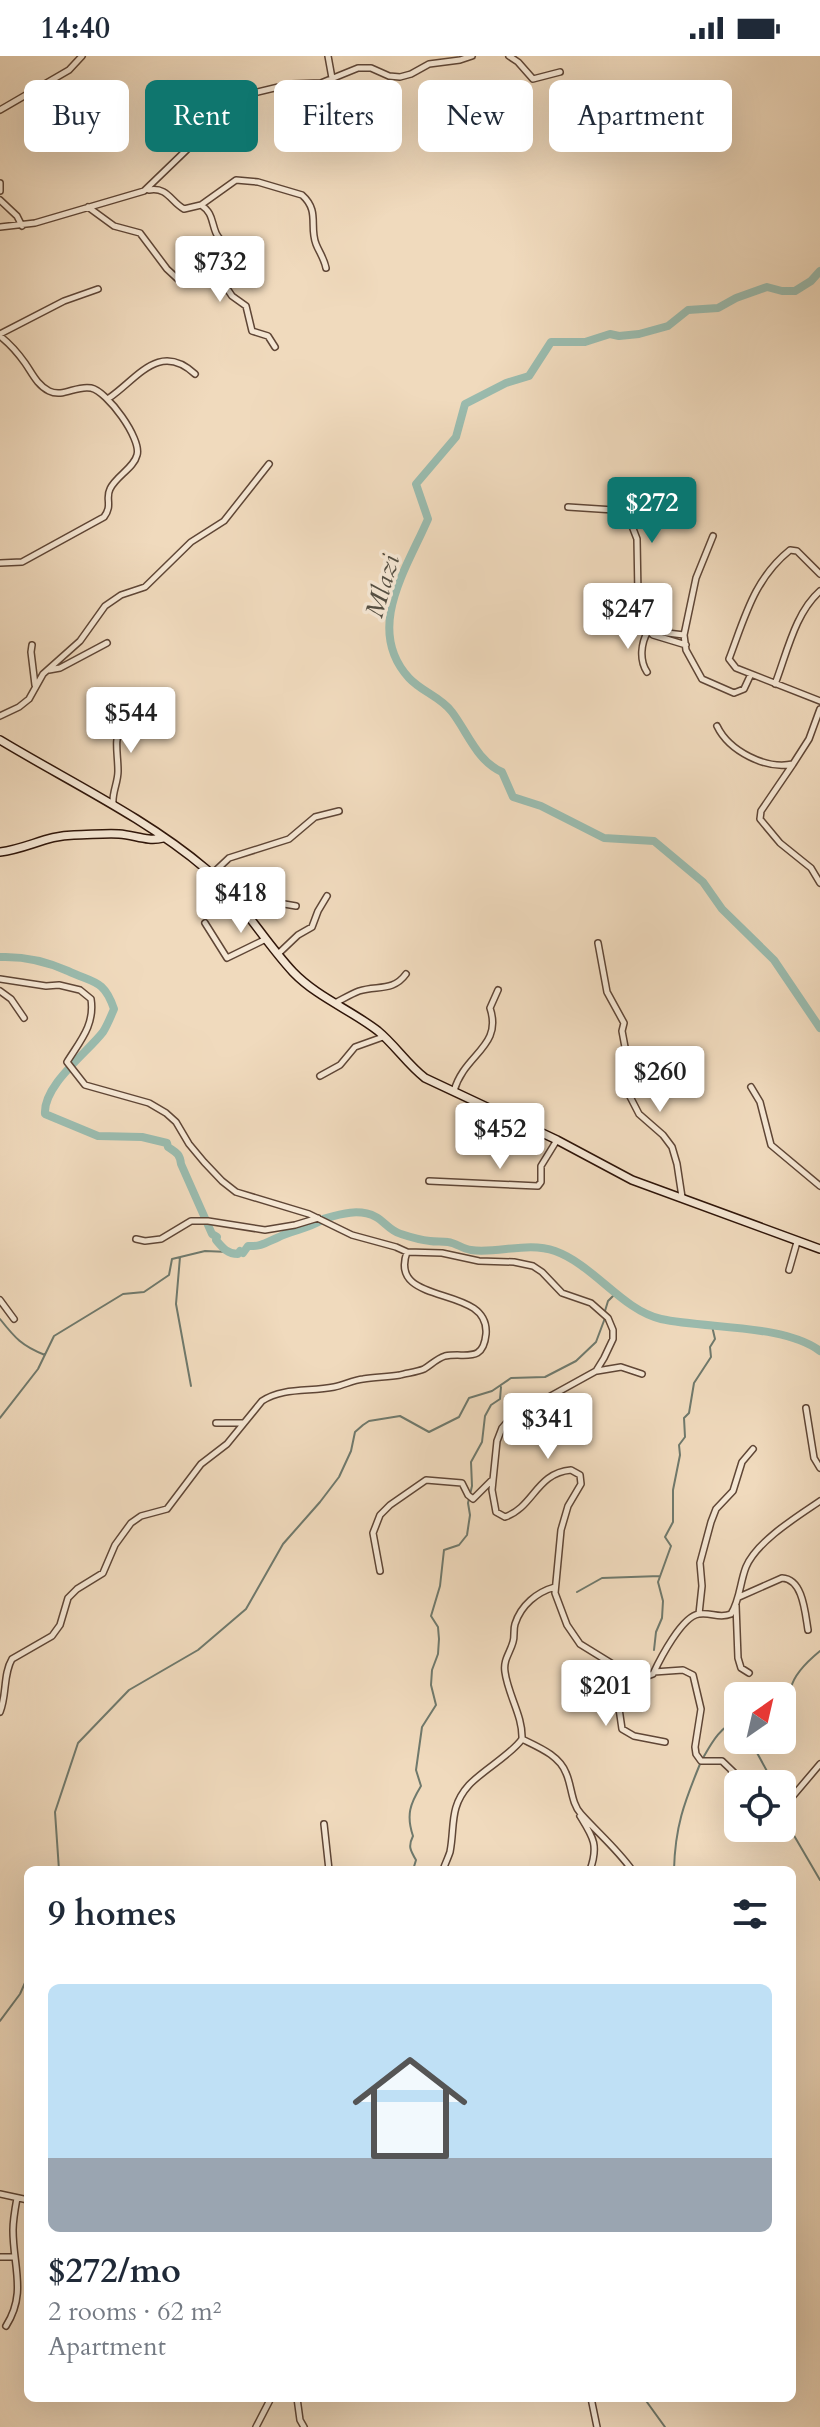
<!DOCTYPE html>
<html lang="en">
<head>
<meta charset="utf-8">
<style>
  :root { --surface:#fff; --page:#f2f2f3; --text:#1f2937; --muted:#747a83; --accent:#0f766e }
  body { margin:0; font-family:Cardo,serif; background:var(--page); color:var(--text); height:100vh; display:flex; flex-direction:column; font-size:30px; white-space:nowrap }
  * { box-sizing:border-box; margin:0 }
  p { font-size:26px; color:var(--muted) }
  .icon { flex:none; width:44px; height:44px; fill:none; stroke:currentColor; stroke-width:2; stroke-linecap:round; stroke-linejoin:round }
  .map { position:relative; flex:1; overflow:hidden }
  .details { position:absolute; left:24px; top:1810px; width:772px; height:536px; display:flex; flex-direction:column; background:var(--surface); border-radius:12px; box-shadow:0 8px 32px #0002 }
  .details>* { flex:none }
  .hud { position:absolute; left:24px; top:24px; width:772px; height:72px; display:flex; gap:16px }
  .needle { width:52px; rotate:34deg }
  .fabs { position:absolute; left:724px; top:1626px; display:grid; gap:16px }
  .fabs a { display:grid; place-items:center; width:72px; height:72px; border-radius:12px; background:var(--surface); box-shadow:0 8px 32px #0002; font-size:40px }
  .price { position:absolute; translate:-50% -68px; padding:0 18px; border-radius:8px; background:#fff; color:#222; font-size:26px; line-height:52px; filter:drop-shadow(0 2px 4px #0008) }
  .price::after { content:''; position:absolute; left:50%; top:48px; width:24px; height:18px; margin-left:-12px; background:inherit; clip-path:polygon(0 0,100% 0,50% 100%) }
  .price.selected { background:var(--accent); color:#fff }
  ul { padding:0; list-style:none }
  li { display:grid; align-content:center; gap:16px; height:424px; padding:0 24px }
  li span { display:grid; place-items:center; height:248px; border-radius:12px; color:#555 }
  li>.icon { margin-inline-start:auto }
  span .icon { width:144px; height:144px; fill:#fffc; stroke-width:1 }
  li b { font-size:34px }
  h2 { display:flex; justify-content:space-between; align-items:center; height:96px; padding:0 24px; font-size:34px }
  .pill { padding:0 28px; border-radius:12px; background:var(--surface); box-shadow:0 8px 32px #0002; font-size:28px; line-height:72px }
  .pill.selected { background:var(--accent); color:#fff }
  .status { display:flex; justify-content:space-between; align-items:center; height:56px; padding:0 40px; background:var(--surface); direction:ltr }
  .status svg { height:22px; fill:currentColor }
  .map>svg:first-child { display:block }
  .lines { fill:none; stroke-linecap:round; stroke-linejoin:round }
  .stream { stroke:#6f796c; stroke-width:2 }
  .river { stroke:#9abbae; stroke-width:8 }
  .street-casing { stroke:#5f4636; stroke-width:8 }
  .secondary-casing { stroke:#2f1509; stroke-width:10 }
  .street { stroke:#f5e7d4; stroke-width:5 }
  .secondary { stroke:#f5e7d4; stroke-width:7 }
  .labels { text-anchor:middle; stroke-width:7; stroke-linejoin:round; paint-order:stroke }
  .water-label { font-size:26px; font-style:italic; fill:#544f43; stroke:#f5e7d4 }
</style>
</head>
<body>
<div class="status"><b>14:40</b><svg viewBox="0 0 49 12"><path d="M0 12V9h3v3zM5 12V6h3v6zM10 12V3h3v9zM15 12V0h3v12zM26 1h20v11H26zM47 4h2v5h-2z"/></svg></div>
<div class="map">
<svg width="820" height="2371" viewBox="0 0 820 2371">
  <rect width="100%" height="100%" fill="#f0dabd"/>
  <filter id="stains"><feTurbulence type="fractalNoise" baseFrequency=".0025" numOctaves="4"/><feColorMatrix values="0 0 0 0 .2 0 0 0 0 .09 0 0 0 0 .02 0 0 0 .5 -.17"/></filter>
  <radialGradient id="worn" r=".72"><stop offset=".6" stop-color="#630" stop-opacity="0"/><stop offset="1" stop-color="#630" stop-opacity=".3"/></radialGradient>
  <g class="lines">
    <path class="stream" d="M 180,1201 L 176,1248 L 191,1330
      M 605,1255 L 608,1245 L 617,1236
      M 0,1263 C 15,1282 22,1290 45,1299
      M 0,1362 L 38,1313 L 54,1280 L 123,1238 L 144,1236 L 169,1219 L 172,1203 L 205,1195 L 229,1196
      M 577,1536 L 602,1522 L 660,1520
      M 654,1594 L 656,1576 L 662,1562 L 663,1545 L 658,1526 L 671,1490 L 665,1481 L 673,1466 L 673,1434 L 680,1399 L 679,1389 L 685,1381 L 684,1362 L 689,1357 L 694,1327 L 711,1301 L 710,1291 L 715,1283 L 712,1270
      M 780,1640 L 791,1632 C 794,1618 809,1604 820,1595
      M 750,1684 L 774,1728
      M 703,1702 C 711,1688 721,1669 738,1665
      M 782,1759 L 820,1824
      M 59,1814 L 55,1756 L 78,1687 L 129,1634 L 198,1594 L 246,1553 L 283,1488 L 320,1446 L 339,1421 L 351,1395 L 355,1376 L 363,1369 L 369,1365 L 400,1360 L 429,1376 L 459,1361 L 469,1342 L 492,1335 L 511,1322 L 545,1321 L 576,1305 L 596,1286 L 605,1262
      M 413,1814 L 416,1804 C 410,1794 408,1790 413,1780 C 406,1759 410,1748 421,1730 L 416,1714 L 422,1671 L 436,1649 L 431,1629 L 432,1614 L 438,1598 L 439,1583 L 438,1571 L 431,1560 L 440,1530 L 444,1494 L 459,1489 L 467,1479 L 470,1459 L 468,1447 L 472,1430 L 471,1406 L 482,1386 L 485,1360 L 491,1349 L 500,1343 L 501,1331
      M 674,1814 C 675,1771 684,1747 700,1708
      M 0,1965 L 20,1938 L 28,1920
      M 644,2342 L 665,2371"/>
    <path class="river" d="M 820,215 L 811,225 L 795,235 L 782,235 L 767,231 L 736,242 L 718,252 L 688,254 L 668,270 L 639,278 L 619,280 L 610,278 L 585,286 L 551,286 L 529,320 L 506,327 L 465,348 L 456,381 L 416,428 L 428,463 C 407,512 364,573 409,622 C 422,636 441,641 452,656 C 468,677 477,705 502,716 L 513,741 L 541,750 L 604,782 L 654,785 L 703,826 L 722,853 L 774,904 L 820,972
      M 0,901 C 25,900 46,905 68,915 C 93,927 104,923 114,953 C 111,960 107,970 103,976 C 87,997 43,1029 45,1058 L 98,1080 L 142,1081 L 167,1087 L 168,1091 C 175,1096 180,1097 181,1108 L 212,1178 L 217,1181 L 216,1184 C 222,1191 227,1198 238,1198 L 240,1195 L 243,1197 L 248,1190 C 261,1191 267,1186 279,1181 C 293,1174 308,1173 322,1164
      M 323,1163 C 340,1158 359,1152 376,1161 C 385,1166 390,1175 401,1178 C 410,1181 420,1184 430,1185 C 436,1186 442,1185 448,1186 C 456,1187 463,1193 471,1194 C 497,1198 528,1185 555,1195 C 594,1209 622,1254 661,1263 C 707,1273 784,1268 820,1295"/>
    <g class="street-casing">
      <path id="street" d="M 328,0 L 332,22
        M 509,0 L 518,6 L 533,23 L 560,16
        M 0,54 L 69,14 L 82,0
        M 0,127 L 0,135
        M 149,134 C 168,131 170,145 184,153 L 201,149 C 213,157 211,165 216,177 C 219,184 228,191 233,198
        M 0,144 L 17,160 L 22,170
        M 201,149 L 236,124 L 258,126 L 302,139 C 320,155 309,170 316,188 C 319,196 324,202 326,212
        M 88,151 L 114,170 L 140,177 L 167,213 L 181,226
        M 0,171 L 35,167 L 144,135 L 201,80 L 222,54 L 245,39 L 291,28 L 321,27 L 358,12 L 371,12 L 389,20 L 400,21 L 411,18 L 429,8 L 460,4 L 472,0
        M 217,179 L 222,198 L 220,222 L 232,240 L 246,250 L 252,275 L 268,280 L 275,291
        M 0,278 L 64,245 L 98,233
        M 0,280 C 10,288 18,297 25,307 C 32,317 37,329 49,335 C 63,342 76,329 91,332 C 107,335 142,383 137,399 C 134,412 116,420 110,433 C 105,443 113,449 104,461 L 22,506 L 0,507
        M 109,342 C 137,323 159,285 195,318
        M 568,451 L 614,454 L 632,470 L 637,483 L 638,539 L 643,569 L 653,579 L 686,589
        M 713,480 L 696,522 L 684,579 L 686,594 L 702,623 L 734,637 L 744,633 L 751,618
        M 820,518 L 797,495 L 790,494 C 754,523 745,561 729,603 L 736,612 L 820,645
        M 654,578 L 659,576 L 684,579
        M 32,589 L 31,596 L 35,629
        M 49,614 L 60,612 L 107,587
        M 647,616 C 639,604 641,587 648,575
        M 775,628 C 787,597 795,557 820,535
        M 0,660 L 19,651 L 29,643 L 43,618 L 80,585 L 105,550 L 121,539 L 145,531 L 191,486 L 224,465 L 269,408
        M 717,670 C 729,695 766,714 793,708 L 809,683 L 820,653
        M 793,708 L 761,755 L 760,763 L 780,787 L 811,812 L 820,827
        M 113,748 C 112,736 118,727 118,715 C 118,699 114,685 120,670 L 125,668 L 141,677 L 169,677
        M 212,818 L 229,802 L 289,783 L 315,761 L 339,755
        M 240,850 L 255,843 L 296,850
        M 205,867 L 227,902 L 266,883
        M 598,887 L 607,936 L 624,967 L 622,975 L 625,991 L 622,1016 L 623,1027 L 639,1058 L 663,1079 L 672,1091 L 677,1108 L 682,1141
        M 278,898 L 298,879 L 312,871 L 318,855 L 327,840
        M 0,923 L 46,930 L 59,929 L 80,934 L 91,943 C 95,969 80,985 67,1006 L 85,1029 L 149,1047 L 166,1057 L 176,1066 L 189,1088 L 204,1106 L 222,1125 L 236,1136 L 309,1158 L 352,1179 L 396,1191 L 407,1196 L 442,1197 L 479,1205 L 514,1206 L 533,1210 L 542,1216 L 562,1237 L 591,1247 L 608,1262 L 613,1274 L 613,1283 L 604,1302 L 596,1315 L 520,1357 L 508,1365 L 502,1372 L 497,1385 L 492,1434 L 496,1456 L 505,1461 C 534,1451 536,1417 571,1414 L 580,1419 L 581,1428 L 568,1450 L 561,1474 L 555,1537 L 567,1569 L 580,1588 L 627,1617 L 645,1621 L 653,1618 C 660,1603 682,1560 699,1558 C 711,1556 719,1563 731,1558 C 740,1544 740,1526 746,1511 C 757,1485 798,1460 820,1445
        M 0,935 L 11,943 L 24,962
        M 335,947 C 343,943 351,938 359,935 C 377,929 393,936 406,918
        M 320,1020 L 340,1009 L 355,991 L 383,981
        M 751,1031 L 760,1046 L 771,1089 L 820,1130
        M 454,1035 C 464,998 503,991 490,952 L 498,934
        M 476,1087 C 493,1093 515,1082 526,1069
        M 429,1125 L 538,1130 L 541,1126 L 541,1110 L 557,1084
        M 136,1183 L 145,1185 L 161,1183 L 191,1165 L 208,1165 L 265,1174 L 295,1169 L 318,1162
        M 789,1214 L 797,1186
        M 0,1244 L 14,1263
        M 597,1315 L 621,1311 L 642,1318
        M 806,1352 L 814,1402 L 820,1412
        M 216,1367 L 243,1367
        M 380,1515 L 373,1477 L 380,1459 L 390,1449 L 426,1424 L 462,1427 L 468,1439 L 473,1443 L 491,1425
        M 739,1541 L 782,1522 C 803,1523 805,1556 808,1574
        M 736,1549 L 738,1602 L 741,1612 L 749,1617
        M 699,1558 L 702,1530 L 700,1507 L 711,1466 L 716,1453 L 733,1435 L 742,1406 L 753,1393
        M 607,1605 L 615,1625 L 622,1673 L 634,1680 L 665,1686
        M 654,1616 L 683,1614 L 693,1619 L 701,1653 L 695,1691 L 696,1698 L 701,1705 L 722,1705 L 746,1728
        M 0,1656 C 7,1639 3,1618 12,1603 L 52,1580 L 60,1569 L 68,1542 L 77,1533 L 103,1517 L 115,1489 L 131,1467 L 141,1460 L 167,1453 L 201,1408 L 227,1388 L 262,1345 C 283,1331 310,1336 334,1331 C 344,1329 353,1324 363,1323 C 375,1321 388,1321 400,1319 C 407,1317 417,1316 424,1313 C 431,1309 436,1303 445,1300 C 465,1296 483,1308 486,1278 C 490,1227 387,1252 407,1196
        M 522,1683 C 538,1691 559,1699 566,1717 C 572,1730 571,1747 581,1758 C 598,1777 617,1793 632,1814
        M 731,1714 L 738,1729
        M 782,1753 L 820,1708
        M 580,1760 C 593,1781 599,1789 590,1814
        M 324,1768 L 329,1814
        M 443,1814 C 445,1808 448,1802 450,1796 C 455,1770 449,1751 469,1729 C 483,1714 512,1698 522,1683 C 523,1660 508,1639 505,1616 C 503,1604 510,1597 513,1586 C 515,1580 513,1574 515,1568 C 521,1549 537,1536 555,1531
        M 0,2138 L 28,2144
        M 0,2201 L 15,2201
        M 6,2270 C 27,2237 13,2211 13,2174 C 13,2164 15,2153 17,2142
        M 297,2342 L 300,2364 L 304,2371
        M 591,2342 L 597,2371
        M 256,2371 L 271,2342"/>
    </g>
    <g class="secondary-casing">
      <path id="secondary" d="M 0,684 C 68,725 146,762 206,813 C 238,840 264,885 293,916 C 317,941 351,954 378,975 C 395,989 407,1008 425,1022 L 557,1084 L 632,1124 L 820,1193
        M 0,796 C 26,793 48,779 74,779 C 89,779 105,777 119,778 C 135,779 147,786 163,782"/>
    </g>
    <use href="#street" class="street"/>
    <use href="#secondary" class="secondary"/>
  </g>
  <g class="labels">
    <g class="water-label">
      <text transform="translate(382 530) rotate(-74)" y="9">Mlazi</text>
    </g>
  </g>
  <rect width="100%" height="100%" filter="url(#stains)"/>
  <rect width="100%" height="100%" fill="url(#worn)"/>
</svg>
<div class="fabs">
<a><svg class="needle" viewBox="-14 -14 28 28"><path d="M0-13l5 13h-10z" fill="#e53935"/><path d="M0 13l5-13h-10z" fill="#747a83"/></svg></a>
<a><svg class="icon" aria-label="locate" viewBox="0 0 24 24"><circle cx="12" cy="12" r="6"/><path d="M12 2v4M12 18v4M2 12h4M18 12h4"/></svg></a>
</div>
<b class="price" style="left:220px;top:248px">$732</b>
<b class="price selected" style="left:652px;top:489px">$272</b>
<b class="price" style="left:628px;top:595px">$247</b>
<b class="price" style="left:131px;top:699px">$544</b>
<b class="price" style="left:241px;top:879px">$418</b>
<b class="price" style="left:660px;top:1058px">$260</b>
<b class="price" style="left:500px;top:1115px">$452</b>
<b class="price" style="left:548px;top:1405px">$341</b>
<b class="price" style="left:606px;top:1672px">$201</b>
<div class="hud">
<a class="pill">Buy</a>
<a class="pill selected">Rent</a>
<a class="pill">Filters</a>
<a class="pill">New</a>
<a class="pill">Apartment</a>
</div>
<section class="details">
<h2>9 homes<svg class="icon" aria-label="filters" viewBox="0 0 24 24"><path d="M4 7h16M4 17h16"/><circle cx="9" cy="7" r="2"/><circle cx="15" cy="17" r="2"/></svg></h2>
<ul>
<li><span style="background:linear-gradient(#bfe0f5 70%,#9aa5b1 0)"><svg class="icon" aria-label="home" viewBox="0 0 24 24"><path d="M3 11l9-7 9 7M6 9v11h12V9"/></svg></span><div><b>$272/mo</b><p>2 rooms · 62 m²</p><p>Apartment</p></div></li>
</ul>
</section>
</div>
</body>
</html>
